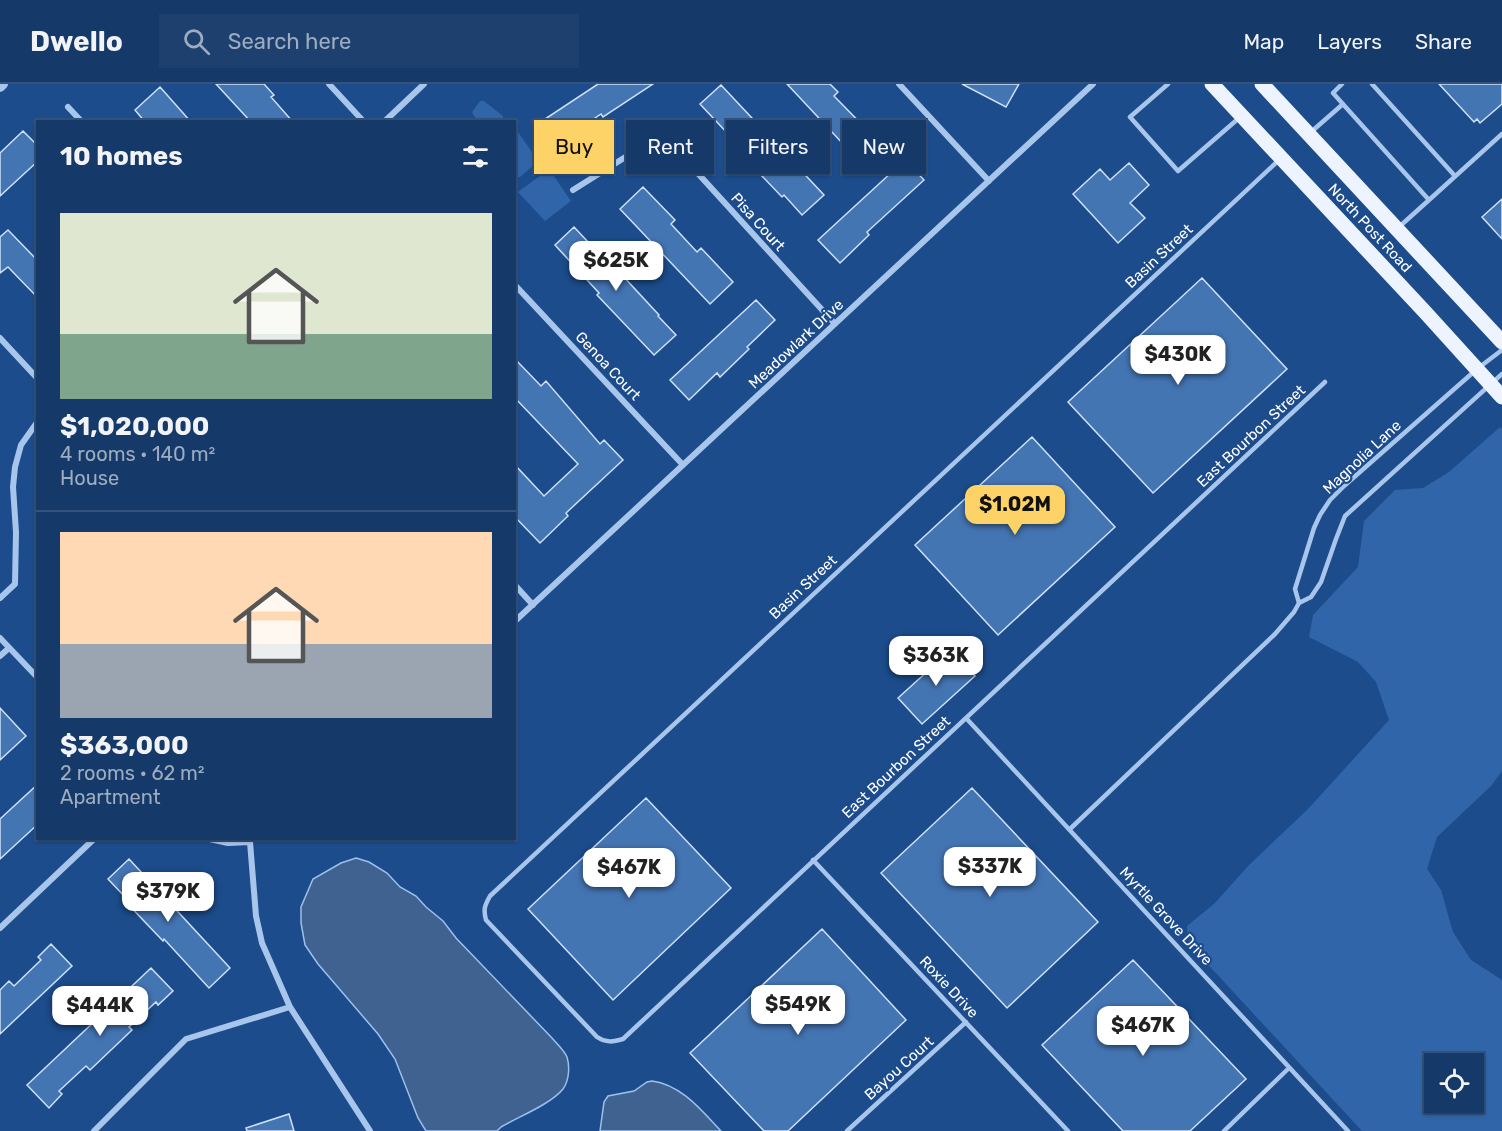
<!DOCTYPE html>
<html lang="en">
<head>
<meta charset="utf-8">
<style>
  :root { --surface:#153968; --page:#1e406e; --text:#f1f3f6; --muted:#9dacc0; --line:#34537c; --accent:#fdd266 }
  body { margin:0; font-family:Rubik,sans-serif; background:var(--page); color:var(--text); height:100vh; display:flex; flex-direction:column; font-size:22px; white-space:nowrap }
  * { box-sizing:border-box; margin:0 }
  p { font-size:20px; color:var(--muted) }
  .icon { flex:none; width:33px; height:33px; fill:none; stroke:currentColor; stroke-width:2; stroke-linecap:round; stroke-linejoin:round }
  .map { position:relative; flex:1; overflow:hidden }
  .drawer { position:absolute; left:36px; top:36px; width:480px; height:720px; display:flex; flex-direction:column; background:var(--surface); border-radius:0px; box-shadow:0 2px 4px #0004,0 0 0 2px var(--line) }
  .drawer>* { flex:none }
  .guide { position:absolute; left:534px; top:36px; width:570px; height:54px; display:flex; gap:12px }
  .buttons { position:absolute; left:1424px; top:969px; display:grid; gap:12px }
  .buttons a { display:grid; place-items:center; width:60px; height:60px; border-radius:0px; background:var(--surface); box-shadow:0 2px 4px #0004,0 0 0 2px var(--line); font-size:30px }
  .price { position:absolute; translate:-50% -51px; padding:0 14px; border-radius:12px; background:#fff; color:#222; font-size:20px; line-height:39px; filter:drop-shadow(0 2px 3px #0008) }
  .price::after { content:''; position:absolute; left:50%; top:36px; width:18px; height:14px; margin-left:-9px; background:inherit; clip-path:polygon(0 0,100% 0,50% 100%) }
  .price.on { background:var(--accent); color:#111 }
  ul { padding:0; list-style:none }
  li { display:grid; align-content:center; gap:12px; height:318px; padding:0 24px }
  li+li { border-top:2px solid var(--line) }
  li span { display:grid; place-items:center; height:186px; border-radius:0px; color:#555 }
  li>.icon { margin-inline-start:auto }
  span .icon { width:108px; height:108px; fill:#fffc; stroke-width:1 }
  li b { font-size:26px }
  h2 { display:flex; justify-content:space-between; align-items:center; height:72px; padding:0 24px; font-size:26px }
  .pill { padding:0 21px; border-radius:0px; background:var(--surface); box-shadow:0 2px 4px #0004,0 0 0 2px var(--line); font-size:21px; line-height:54px }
  .pill.on { background:var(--accent); color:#111 }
  header { display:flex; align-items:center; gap:36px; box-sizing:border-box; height:84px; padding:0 30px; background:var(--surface); border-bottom:2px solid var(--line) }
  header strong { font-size:28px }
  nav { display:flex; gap:33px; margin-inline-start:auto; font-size:21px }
  .search { width:420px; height:54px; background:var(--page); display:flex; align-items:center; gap:15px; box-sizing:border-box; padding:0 21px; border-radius:0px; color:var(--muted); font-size:22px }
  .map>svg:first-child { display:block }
  .green { fill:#3065a9; fill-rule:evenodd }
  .water { fill:#406290; stroke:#9bc1ee; stroke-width:1.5 }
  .building { fill:#4475b3; stroke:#cde1f9; stroke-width:1.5 }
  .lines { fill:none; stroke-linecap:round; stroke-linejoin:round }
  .service { stroke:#a8c6ec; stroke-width:4.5 }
  .minor { stroke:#a8c6ec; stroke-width:6 }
  .tertiary { stroke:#a8c6ec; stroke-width:10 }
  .primary { stroke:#eef4ff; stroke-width:15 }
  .labels { text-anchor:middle; stroke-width:4.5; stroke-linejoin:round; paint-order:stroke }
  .street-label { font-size:15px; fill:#fff; stroke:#1c4c8b }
</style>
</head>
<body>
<header>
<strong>Dwello</strong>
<div class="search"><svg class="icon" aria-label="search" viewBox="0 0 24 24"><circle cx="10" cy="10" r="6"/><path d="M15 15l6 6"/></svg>Search here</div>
<nav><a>Map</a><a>Layers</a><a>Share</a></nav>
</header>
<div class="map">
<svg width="1502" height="1047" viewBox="0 0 1502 1047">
  <rect width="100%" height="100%" fill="#1c4c8b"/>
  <path class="green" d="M 480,17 L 484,17 L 503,32 L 503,37 C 491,38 477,41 472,28 Z
    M 515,48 L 518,48 L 536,74 L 534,81 L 520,93 L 515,93 Z
    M 549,85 L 571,117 L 545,137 L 518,108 Z
    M 1500,343 L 1502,345 L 1502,687 L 1491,702 L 1437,753 L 1427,785 L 1441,806 L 1453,848 L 1471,876 L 1502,896 L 1502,1047 L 1362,1047 L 1188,859 L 1187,842 L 1215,819 L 1248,782 L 1308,725 L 1389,636 L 1376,598 L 1358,578 L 1309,553 L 1313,531 L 1358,483 L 1364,437 L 1395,406 L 1423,404 L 1449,388 ZM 1434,980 L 1473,980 L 1473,1018 L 1434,1018 Z"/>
  <path class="water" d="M 356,774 L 369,778 L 387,789 L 400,803 L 416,812 L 426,823 L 443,837 L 456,854 L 552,954 C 557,960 564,966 567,973 C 570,983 569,997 563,1005 C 551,1020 518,1033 501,1043 L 497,1047 L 426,1047 L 418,1034 L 395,975 L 378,950 L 318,880 L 305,861 L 301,839 L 301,823 L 313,795 L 341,779 Z
    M 652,997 C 682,1001 702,1027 721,1047 L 600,1047 L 604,1018 L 608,1012 L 634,1007 L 647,998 Z"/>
  <path class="building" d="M 216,0 L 264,0 L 274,11 L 271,13 L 293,38 L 251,38 Z
    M 598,0 L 653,0 L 603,33 L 601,30 L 570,51 L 573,56 L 557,66 L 539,39 Z
    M 787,0 L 830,0 L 838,8 L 834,12 L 879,58 L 859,77 Z
    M 962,0 L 1019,0 L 1006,23 Z
    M 1439,0 L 1502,0 L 1502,20 L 1480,39 L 1477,35 L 1474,38 Z
    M 721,1 L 824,111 L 802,131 L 784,111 L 782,113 L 742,71 L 745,68 L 700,20 Z
    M 160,3 L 191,38 L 145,38 L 135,26 Z
    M 23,47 L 38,62 L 38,77 L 0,112 L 0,69 Z
    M 905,76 L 924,96 L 867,148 L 869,151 L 840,179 L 818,156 Z
    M 1129,79 L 1149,101 L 1130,119 L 1145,134 L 1118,159 L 1073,110 L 1100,85 L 1110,96 Z
    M 643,103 L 675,136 L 671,140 L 697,168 L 701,164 L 733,198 L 710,220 L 620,125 Z
    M 1502,115 L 1502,155 L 1482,133 Z
    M 574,143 L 619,191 L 621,190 L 659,231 L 658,232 L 676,251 L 654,271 L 597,211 L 599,209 L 555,161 Z
    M 8,146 L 38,177 L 38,214 L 8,183 L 0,189 L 0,153 Z
    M 1202,194 L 1287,285 L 1153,409 L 1068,318 Z
    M 756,216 L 775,236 L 747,263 L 749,265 L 720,293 L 717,289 L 689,316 L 670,296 Z
    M 514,274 L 541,302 L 546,297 L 600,360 L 604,356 L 623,376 L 566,429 L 568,432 L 540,459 L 514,432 L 514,380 L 544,412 L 578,380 L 514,313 Z
    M 1032,353 L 1115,443 L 998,551 L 915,461 Z
    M 951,566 L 975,592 L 922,640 L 898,614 Z
    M 0,624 L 26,652 L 0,676 Z
    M 38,700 L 38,740 L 0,775 L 0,735 Z
    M 972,704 L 1098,838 L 1007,924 L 881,789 Z
    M 646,714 L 731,804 L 613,916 L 528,825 Z
    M 129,775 L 230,884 L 209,904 L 164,855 L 163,857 L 124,816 L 126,814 L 108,795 Z
    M 822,845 L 906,936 L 788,1047 L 764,1047 L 690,969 Z
    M 51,860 L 72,882 L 0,950 L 0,906 L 9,897 L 14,902 L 41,876 L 38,873 Z
    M 1133,876 L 1246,995 L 1190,1047 L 1123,1047 L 1042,961 Z
    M 151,884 L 173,907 L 158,921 L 156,918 L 129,943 L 132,946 L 90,986 L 86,982 L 59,1007 L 62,1010 L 49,1024 L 27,1001 Z
    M 289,1030 L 294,1047 L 247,1047 L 246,1044 Z"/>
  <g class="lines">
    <path class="service" d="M 1168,0 L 1130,33 L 1178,87 L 1239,34
      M 1342,0 L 1333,9 L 1429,116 L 1399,143
      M 1372,0 L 1455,92
      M 1311,48 L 1343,20
      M 1279,76 L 490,812 C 485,821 483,825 486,836 L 597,953 C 606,959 613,958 623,955 L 1325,298
      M 1429,116 L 1502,50
      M 1299,519 L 1295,505 L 1314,444 L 1320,431 L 1330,416 L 1344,402 L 1477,285 L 1502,266
      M 966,634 L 1348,1047
      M 1070,745 L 1275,550 L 1294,528 L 1299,519 L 1311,513 L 1321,498 L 1336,455 L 1345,432 L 1502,290
      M 813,776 L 1068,1047
      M 847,1047 L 966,938
      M 1224,1047 L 1289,984"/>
    <path class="minor" d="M 329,0 L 364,38
      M 899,0 L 989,97
      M 68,23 L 82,38
      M 384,38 L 424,0
      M 573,106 L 662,50 L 835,240
      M 514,200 L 683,381
      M 0,254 L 38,295
      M 514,500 L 533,521
      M 0,514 L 15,500 L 16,448 L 13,403 L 15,383 L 21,361 L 38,337
      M 514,538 L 1093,0
      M 0,554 L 38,594
      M 0,572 L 9,564
      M 205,754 L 228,759 L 250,758 L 256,832 L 262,859 L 290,923 L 370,1047
      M 0,844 L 95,754
      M 94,1047 L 186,955 L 290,923"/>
    <path class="tertiary" d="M 0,3 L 3,0"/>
    <path class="primary" d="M 1212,0 L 1425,228 L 1502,313
      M 1262,0 L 1502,258"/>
  </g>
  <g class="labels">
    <g class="street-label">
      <text transform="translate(758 138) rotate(48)" y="5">Pisa Court</text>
      <text transform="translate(1370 144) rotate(47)" y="5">North Post Road</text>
      <text transform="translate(1159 172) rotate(-43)" y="5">Basin Street</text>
      <text transform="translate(796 260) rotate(-43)" y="5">Meadowlark Drive</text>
      <text transform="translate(608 282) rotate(47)" y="5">Genoa Court</text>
      <text transform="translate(1251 352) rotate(-43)" y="5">East Bourbon Street</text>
      <text transform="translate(1362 373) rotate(-43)" y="5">Magnolia Lane</text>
      <text transform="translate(803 503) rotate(-43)" y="5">Basin Street</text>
      <text transform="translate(896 683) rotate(-43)" y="5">East Bourbon Street</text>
      <text transform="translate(1166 832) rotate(47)" y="5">Myrtle Grove Drive</text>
      <text transform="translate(949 903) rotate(47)" y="5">Roxie Drive</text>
      <text transform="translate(899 984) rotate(-42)" y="5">Bayou Court</text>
    </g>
  </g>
</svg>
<div class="buttons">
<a><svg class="icon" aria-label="locate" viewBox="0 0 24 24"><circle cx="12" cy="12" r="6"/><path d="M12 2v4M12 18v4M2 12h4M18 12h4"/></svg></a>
</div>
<b class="price" style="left:616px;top:208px">$625K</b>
<b class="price" style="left:1178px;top:302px">$430K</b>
<b class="price on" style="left:1015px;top:452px">$1.02M</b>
<b class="price" style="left:936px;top:603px">$363K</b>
<b class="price" style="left:990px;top:814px">$337K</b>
<b class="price" style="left:629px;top:815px">$467K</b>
<b class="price" style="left:168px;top:839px">$379K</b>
<b class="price" style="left:798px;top:952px">$549K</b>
<b class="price" style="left:100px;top:953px">$444K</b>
<b class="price" style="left:1143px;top:973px">$467K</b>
<div class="guide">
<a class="pill on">Buy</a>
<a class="pill">Rent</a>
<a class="pill">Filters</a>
<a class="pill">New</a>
</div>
<section class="drawer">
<h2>10 homes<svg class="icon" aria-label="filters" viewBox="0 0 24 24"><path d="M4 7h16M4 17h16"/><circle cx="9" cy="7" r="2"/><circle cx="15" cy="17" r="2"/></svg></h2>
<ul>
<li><span style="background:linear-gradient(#dfe7d0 65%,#7fa58c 0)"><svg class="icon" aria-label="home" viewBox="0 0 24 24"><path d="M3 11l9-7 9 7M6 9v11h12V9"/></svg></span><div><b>$1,020,000</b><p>4 rooms · 140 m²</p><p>House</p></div></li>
<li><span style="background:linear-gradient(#ffd9b3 60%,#9aa5b1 0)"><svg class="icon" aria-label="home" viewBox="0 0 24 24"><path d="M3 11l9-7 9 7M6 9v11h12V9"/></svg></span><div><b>$363,000</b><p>2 rooms · 62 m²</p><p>Apartment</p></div></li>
</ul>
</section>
</div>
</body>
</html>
